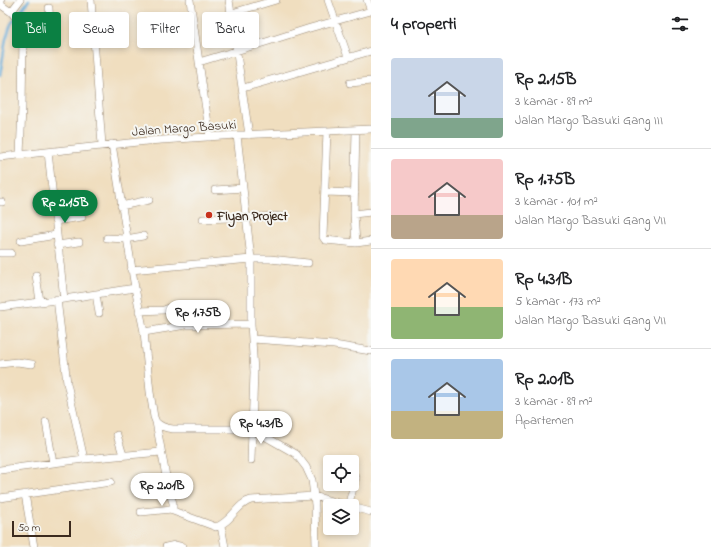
<!DOCTYPE html>
<html lang="id">
<head>
<meta charset="utf-8">
<style>
  :root { --surface:#fff; --page:#f6f6f6; --text:#202124; --muted:#757577; --line:#e0e0e0; --accent:#0b8043 }
  body { margin:0; font-family:"Indie Flower",sans-serif; background:var(--page); color:var(--text); height:100vh; display:flex; flex-direction:column; font-size:15px; white-space:nowrap }
  * { box-sizing:border-box; margin:0 }
  p { font-size:13px; color:var(--muted) }
  .icon { flex:none; width:22px; height:22px; fill:none; stroke:currentColor; stroke-width:2; stroke-linecap:round; stroke-linejoin:round }
  .map { position:relative; flex:1; overflow:hidden }
  .drawer { display:flex; flex-direction:column; background:var(--surface); width:340px }
  .drawer>* { flex:none }
  .banner { position:absolute; left:12px; top:12px; width:299px; height:36px; display:flex; gap:8px }
  .tools { position:absolute; left:323px; top:455px; display:grid; gap:8px }
  .tools a { display:grid; place-items:center; width:36px; height:36px; border-radius:4px; background:var(--surface); box-shadow:0 2px 6px #0003; font-size:20px }
  .scale { position:absolute; left:12px; bottom:10px; width:59px; box-sizing:border-box; padding-left:4px; border:2px solid #3b2a1e; border-top:0; font-size:11px; line-height:14px; white-space:nowrap; color:#3b2a1e; -webkit-text-stroke:3px #f6f6f2; paint-order:stroke }
  .price { position:absolute; translate:-50% -34px; padding:0 9px; border-radius:14px; background:#fff; color:#222; font-size:13px; line-height:26px; filter:drop-shadow(0 1px 2px #0008) }
  .price::after { content:''; position:absolute; left:50%; top:24px; width:12px; height:9px; margin-left:-6px; background:inherit; clip-path:polygon(0 0,100% 0,50% 100%) }
  .price.on { background:var(--accent); color:#fff }
  ul { padding:0; list-style:none }
  li { display:flex; align-items:center; gap:12px; height:100px; padding:0 20px }
  li+li { border-top:1px solid var(--line) }
  li span { display:grid; place-items:center; flex:none; width:112px; height:80px; border-radius:4px; color:#555 }
  li>.icon { margin-inline-start:auto }
  span .icon { width:48px; height:48px; fill:#fffc; stroke-width:1 }
  li b { font-size:17px }
  h2 { display:flex; justify-content:space-between; align-items:center; height:48px; padding:0 20px; font-size:17px }
  .pill { padding:0 14px; border-radius:4px; background:var(--surface); box-shadow:0 2px 6px #0003; font-size:14px; line-height:36px }
  .pill.on { background:var(--accent); color:#fff }
  main { display:flex; flex:1; min-height:0 }
  .map>svg:first-child { display:block }
  .lines { fill:none; stroke-linecap:round; stroke-linejoin:round }
  .stream { stroke:#63abda; stroke-width:2.5 }
  .street-casing { stroke:#96846e; stroke-width:8 }
  .street { stroke:#fff; stroke-width:7 }
  .poi-dot { fill:#c8321e; stroke:#f6f6f2; stroke-width:1.5 }
  .labels { text-anchor:middle; stroke-width:4; stroke-linejoin:round; paint-order:stroke }
  .street-label { font-size:13px; fill:#3b2a1e; stroke:#f6f6f2 }
  .poi-label { font-size:13px; font-weight:bold; fill:#3b2a1e; stroke:#f6f6f2; text-anchor:start }
</style>
</head>
<body>
<main>
<div class="map">
<svg width="371" height="547" viewBox="0 0 371 547">
  <rect width="100%" height="100%" fill="#f6f6f2"/>
  <filter id="ink" filterUnits="userSpaceOnUse"><feTurbulence type="fractalNoise" baseFrequency=".025" numOctaves="2"/><feDisplacementMap in="SourceGraphic" scale="8" xChannelSelector="R" yChannelSelector="G"/><feConvolveMatrix kernelMatrix="1 2 1 2 8 2 1 2 1" color-interpolation-filters="sRGB"/></filter>
  <filter id="wash" filterUnits="userSpaceOnUse"><feTurbulence type="fractalNoise" baseFrequency=".012" numOctaves="4" result="noise"/><feDisplacementMap in="SourceGraphic" scale="16" xChannelSelector="R" yChannelSelector="G"/><feGaussianBlur stdDeviation="0.9" result="paint"/><feColorMatrix in="noise" values="0 0 0 0 0 0 0 0 0 0 0 0 0 0 0 0 0 1.4 0 .05"/><feComposite in="paint" operator="in"/></filter>
  <g filter="url(#wash)">
    <rect width="100%" height="100%" fill="#f0debf"/>
    <g class="lines">
      <path class="stream" d="M 0,75 L 6,39 L 11,24 L 29,0"/>
    </g>
  </g>
  <g filter="url(#ink)">
    <g class="lines">
      <g class="street-casing">
        <path id="street" d="M 1,0 L 1,5 L 11,12 L 19,21 L 23,34 L 22,107 L 20,155
          M 91,0 L 102,145
          M 190,0 L 210,137
          M 229,0 L 249,135
          M 328,0 L 348,57
          M 367,0 L 371,11
          M 11,12 L 20,0
          M 232,13 L 276,0
          M 23,34 L 46,33 L 49,31 L 50,26 L 49,8
          M 199,62 L 269,41 L 310,28 L 371,11
          M 350,83 L 371,81
          M 243,88 L 371,51
          M 356,130 L 354,214 L 356,243
          M 327,131 L 323,237 L 325,240 L 356,243 L 371,241
          M 237,135 L 251,259 L 251,324 L 254,372 L 251,460
          M 48,152 L 64,299
          M 0,157 L 147,141 L 237,135 L 371,129
          M 215,190 L 243,188
          M 325,192 L 355,193
          M 0,202 L 2,202
          M 121,206 L 149,200
          M 354,214 L 371,212
          M 203,219 L 282,216
          M 55,221 L 82,217
          M 107,238 L 126,239 L 143,236
          M 21,241 L 56,235
          M 57,245 L 79,242
          M 0,253 L 11,253
          M 131,270 L 251,259 L 270,259 L 308,263
          M 36,275 L 40,301
          M 135,288 L 144,332 L 150,392 L 154,417 L 156,422 L 168,487 L 173,503 L 173,511 L 216,527 C 232,522 237,503 251,500 L 314,496 L 349,506
          M 96,294 L 99,313
          M 57,299 L 67,383 L 84,459
          M 0,307 L 64,299 L 135,288 L 112,144
          M 139,311 L 164,310 L 169,308
          M 144,332 L 186,325 L 251,324
          M 253,339 L 334,345 L 371,351
          M 0,364 L 17,362 L 32,364
          M 46,422 L 53,463
          M 156,422 C 161,427 166,428 173,429 L 252,429 L 296,454 L 306,467 L 312,480 L 315,505 L 316,547
          M 117,435 L 123,455
          M 0,470 L 84,459 L 161,452
          M 25,494 L 34,547
          M 0,498 L 111,482
          M 348,506 L 356,478
          M 352,507 L 371,512
          M 141,512 L 172,509
          M 221,526 L 225,547
          M 166,547 L 175,545 L 183,547"/>
      </g>
      <use href="#street" class="street"/>
    </g>
  </g>
  <circle class="poi-dot" cx="209" cy="215" r="4"/>
  <g class="labels">
    <g class="street-label">
      <text transform="translate(184 127) rotate(-4)" y="5">Jalan Margo Basuki</text>
    </g>
    <g class="poi-label">
      <text x="217" y="220">Fiyan Project</text>
    </g>
  </g>
</svg>
<div class="tools">
<a><svg class="icon" aria-label="locate" viewBox="0 0 24 24"><circle cx="12" cy="12" r="6"/><path d="M12 2v4M12 18v4M2 12h4M18 12h4"/></svg></a>
<a><svg class="icon" aria-label="layers" viewBox="0 0 24 24"><path d="M12 4l9 5-9 5-9-5zM3 14l9 5 9-5"/></svg></a>
</div>
<div class="scale">50 m</div>
<b class="price on" style="left:65px;top:224px">Rp 2.15B</b>
<b class="price" style="left:198px;top:334px">Rp 1.75B</b>
<b class="price" style="left:261px;top:445px">Rp 4.31B</b>
<b class="price" style="left:162px;top:507px">Rp 2.01B</b>
<div class="banner">
<a class="pill on">Beli</a>
<a class="pill">Sewa</a>
<a class="pill">Filter</a>
<a class="pill">Baru</a>
</div>
</div>
<section class="drawer">
<h2>4 properti<svg class="icon" aria-label="filters" viewBox="0 0 24 24"><path d="M4 7h16M4 17h16"/><circle cx="9" cy="7" r="2"/><circle cx="15" cy="17" r="2"/></svg></h2>
<ul>
<li><span style="background:linear-gradient(#c9d6e8 75%,#7fa58c 0)"><svg class="icon" aria-label="home" viewBox="0 0 24 24"><path d="M3 11l9-7 9 7M6 9v11h12V9"/></svg></span><div><b>Rp 2.15B</b><p>3 kamar · 89 m²</p><p>Jalan Margo Basuki Gang III</p></div></li>
<li><span style="background:linear-gradient(#f6c9c9 70%,#b9a48a 0)"><svg class="icon" aria-label="home" viewBox="0 0 24 24"><path d="M3 11l9-7 9 7M6 9v11h12V9"/></svg></span><div><b>Rp 1.75B</b><p>3 kamar · 101 m²</p><p>Jalan Margo Basuki Gang VII</p></div></li>
<li><span style="background:linear-gradient(#ffd9b3 60%,#8fb573 0)"><svg class="icon" aria-label="home" viewBox="0 0 24 24"><path d="M3 11l9-7 9 7M6 9v11h12V9"/></svg></span><div><b>Rp 4.31B</b><p>5 kamar · 173 m²</p><p>Jalan Margo Basuki Gang VII</p></div></li>
<li><span style="background:linear-gradient(#a9c7e8 65%,#c2b280 0)"><svg class="icon" aria-label="home" viewBox="0 0 24 24"><path d="M3 11l9-7 9 7M6 9v11h12V9"/></svg></span><div><b>Rp 2.01B</b><p>3 kamar · 89 m²</p><p>Apartemen</p></div></li>
</ul>
</section>
</main>
</body>
</html>
